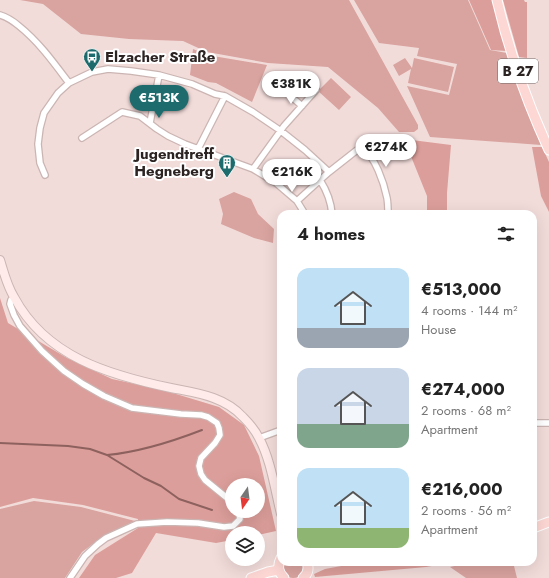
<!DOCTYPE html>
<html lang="en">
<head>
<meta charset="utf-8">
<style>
  :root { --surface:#fff; --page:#f6f6f6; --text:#222; --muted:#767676; --accent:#1e6b6d }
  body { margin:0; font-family:Jost,sans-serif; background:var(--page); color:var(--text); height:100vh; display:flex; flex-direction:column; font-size:15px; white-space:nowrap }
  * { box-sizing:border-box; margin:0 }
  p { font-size:13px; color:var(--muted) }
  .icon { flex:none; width:22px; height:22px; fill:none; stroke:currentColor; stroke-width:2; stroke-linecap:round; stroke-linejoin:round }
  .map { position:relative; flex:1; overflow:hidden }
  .side { position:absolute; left:277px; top:210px; width:260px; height:356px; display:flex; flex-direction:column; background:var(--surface); border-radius:12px; box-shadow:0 4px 16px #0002 }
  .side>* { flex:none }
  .needle { width:26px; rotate:194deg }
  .tools { position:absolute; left:225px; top:478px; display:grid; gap:8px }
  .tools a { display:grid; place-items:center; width:40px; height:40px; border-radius:50%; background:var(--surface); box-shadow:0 4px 16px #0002; font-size:20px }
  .price { position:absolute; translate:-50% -34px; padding:0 9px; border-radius:14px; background:#fff; color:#222; font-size:13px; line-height:26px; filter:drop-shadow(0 1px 2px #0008) }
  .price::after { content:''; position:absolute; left:50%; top:24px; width:12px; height:9px; margin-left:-6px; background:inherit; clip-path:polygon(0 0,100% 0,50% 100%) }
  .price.current { background:var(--accent); color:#fff }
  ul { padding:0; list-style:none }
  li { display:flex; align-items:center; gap:12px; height:100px; padding:0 20px }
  li span { display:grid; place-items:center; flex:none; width:112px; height:80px; border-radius:12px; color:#555 }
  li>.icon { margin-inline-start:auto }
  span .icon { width:48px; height:48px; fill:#fffc; stroke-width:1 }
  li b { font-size:17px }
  h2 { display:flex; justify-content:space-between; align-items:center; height:48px; padding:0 20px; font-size:17px }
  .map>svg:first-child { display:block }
  .green { fill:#d9a39f }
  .forest { fill:#dc9e9a; fill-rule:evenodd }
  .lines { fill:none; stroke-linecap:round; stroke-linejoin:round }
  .stream { stroke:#8d615e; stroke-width:2 }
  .street-casing { stroke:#cbb5b3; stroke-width:8 }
  .secondary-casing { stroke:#cbb5b3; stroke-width:10 }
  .primary-casing { stroke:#fff; stroke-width:11 }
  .street { stroke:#fff; stroke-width:5.5 }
  .secondary { stroke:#feebea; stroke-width:8 }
  .primary { stroke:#fdd7d4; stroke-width:9 }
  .labels { text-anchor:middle; stroke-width:4; stroke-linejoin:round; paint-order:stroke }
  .shield { fill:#fff; stroke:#6b6665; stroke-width:1 }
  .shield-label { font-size:14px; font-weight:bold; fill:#2c2423 }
  .poi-label { font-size:15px; font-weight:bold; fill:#2c2423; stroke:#fff; text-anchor:start }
</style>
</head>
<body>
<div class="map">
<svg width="549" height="578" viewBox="0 0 549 578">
  <rect width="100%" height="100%" fill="#f2dcda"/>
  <path class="green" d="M 20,0 L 349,0 L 418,125 L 418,129 L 414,132 L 399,132 L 378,108 L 328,67 L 268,63 L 207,52 L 183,41 L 129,39 L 81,34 L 43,4 Z
    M 354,0 L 468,0 L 490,50 L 507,53 L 541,145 L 430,137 L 407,86 L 449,95 L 457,64 L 417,56 L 419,48 L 379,43 Z
    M 193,49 L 207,55 L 267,65 L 252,102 L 216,83 L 208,82 L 190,75 Z
    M 405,58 L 412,68 L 414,58 L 454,67 L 448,92 L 408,83 L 411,69 L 399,76 L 393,65 Z
    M 331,78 L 351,97 L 339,110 L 318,91 Z
    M 234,192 L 251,199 L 258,214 L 274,229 L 273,243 L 254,238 L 221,224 L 223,214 L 219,199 Z
    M 34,501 L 81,507 L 135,521 L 102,537 L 82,552 L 65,578 L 0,578 L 0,509 Z
    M 282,562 L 304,562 C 305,570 302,578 293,578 C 291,578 288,577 286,576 C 284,573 283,567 281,564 Z
    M 472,562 L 513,562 L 517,578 L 466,578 L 450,567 Z"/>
  <path class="forest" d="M 469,0 L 492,0 L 507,51 L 491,50 Z
    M 503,0 L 524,0 L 525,2 L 527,2 L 527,58 L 519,57 Z
    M 404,139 L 451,145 L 447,193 L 447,214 L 427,214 L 427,196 Z
    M 532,147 L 542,147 L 549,162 L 549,212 L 541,196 Z
    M 0,298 L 8,323 L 67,358 L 112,379 L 163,390 L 219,407 L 244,425 L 259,456 L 276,531 L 258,535 L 258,533 L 232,533 L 232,540 L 216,543 L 156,533 L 132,573 L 116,578 L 79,578 L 95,555 L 138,528 L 138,519 L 83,505 L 33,498 L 0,507 ZM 232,485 L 258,485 L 258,511 L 232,511 Z
    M 363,562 L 454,562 L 426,567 L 315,577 L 314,574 L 325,569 Z"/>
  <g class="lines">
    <path class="stream" d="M 0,443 L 68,446 L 90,449 L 107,455 L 144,478 L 161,486 L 179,499 L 212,510
      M 107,455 C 140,452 171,442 202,430"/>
    <g class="street-casing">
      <path id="street" d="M 0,15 C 7,17 13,21 19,26 C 39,42 54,63 69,83
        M 278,90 L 286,92 L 302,106
        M 150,123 L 159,75
        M 82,138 L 122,112 L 140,116 L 157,129 L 168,136 L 185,144 L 253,169 L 276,183 L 297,201
        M 198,149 L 225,96
        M 253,169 L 284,126 L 316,90
        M 329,172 L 320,180 C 327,191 331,201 332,214
        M 45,175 L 40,163 L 38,144 L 40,128 L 44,113 L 58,93 L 69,83 L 92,72 L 108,69 L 131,71 L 159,75 L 192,84 L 215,94 L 225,96 L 253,112 L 281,131 L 305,150 L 329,172 L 357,150 L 362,148 C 375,156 384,183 387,198 C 388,203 388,209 388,214
        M 305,214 L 297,201 L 320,180
        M 14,297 L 11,300 L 10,304 L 14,315 L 20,326 L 42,351 L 64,371 L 83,384 L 104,396 L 132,408 L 181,414 L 201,415 L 208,417 L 217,423 L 219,428 L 220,435 L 215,443 L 201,458 L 199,466 L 201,474 L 205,480 L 232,502
        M 533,423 L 549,423
        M 259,438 L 281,430
        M 70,578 L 85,556 L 98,544 L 106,538 L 137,524 L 167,522 L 198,523 L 224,527 L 233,526 L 240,519 L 238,511"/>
    </g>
    <g class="secondary-casing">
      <path id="secondary" d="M 0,260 C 4,273 7,286 14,297 C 46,357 109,375 171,388 C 196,393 224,396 243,417 C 249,423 255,430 259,438 C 271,460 275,490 281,514"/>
    </g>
    <g class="primary-casing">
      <path id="primary" d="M 497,0 C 509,51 527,102 549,150
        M 533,528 L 549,522
        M 281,558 C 277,566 278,572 284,578
        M 251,578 L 268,572 L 279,570
        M 303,578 C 308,574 309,568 307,562"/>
    </g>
    <use href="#street" class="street"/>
    <use href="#secondary" class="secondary"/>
    <use href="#primary" class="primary"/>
  </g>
  <defs>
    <g id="bus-pin" transform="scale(0.9)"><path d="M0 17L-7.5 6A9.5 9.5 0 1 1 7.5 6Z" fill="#1e6b6d" stroke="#fff"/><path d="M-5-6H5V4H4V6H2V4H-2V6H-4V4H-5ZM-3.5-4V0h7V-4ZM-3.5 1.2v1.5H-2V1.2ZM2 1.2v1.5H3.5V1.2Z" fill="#fff"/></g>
    <g id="building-pin" transform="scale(0.9)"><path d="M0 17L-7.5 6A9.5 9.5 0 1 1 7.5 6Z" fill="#1e6b6d" stroke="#fff"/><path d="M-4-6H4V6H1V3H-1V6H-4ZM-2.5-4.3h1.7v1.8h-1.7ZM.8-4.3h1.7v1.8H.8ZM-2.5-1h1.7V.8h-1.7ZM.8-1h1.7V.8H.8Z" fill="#fff"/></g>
  </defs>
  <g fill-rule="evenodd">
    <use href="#bus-pin" x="92" y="57"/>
    <use href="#building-pin" x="227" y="163"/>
  </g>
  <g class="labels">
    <rect class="shield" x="498" y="59" width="40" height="24" rx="3"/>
    <g class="shield-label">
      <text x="518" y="76">B 27</text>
    </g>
    <g class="poi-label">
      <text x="105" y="62">Elzacher Straße</text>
      <text x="214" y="159" text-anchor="end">Jugendtreff<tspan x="214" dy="17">Hegneberg</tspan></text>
    </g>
  </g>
</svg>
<div class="tools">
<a><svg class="needle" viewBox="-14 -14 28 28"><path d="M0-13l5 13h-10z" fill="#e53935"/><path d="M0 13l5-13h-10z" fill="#767676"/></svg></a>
<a><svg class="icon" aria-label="layers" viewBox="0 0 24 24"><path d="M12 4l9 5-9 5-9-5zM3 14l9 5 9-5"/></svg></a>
</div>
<b class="price" style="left:291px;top:105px">€381K</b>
<b class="price current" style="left:159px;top:119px">€513K</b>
<b class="price" style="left:386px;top:168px">€274K</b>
<b class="price" style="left:292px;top:193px">€216K</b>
<section class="side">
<h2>4 homes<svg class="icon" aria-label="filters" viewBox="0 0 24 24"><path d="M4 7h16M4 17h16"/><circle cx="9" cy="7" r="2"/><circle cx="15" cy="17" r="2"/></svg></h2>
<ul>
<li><span style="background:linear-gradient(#bfe0f5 75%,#9aa5b1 0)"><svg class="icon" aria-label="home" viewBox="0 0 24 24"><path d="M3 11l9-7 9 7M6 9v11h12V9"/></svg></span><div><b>€513,000</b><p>4 rooms · 144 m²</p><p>House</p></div></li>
<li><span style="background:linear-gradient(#c9d6e8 70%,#7fa58c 0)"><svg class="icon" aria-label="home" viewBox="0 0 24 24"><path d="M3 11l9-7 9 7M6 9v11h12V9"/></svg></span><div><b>€274,000</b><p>2 rooms · 68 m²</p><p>Apartment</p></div></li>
<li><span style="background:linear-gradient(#bfe0f5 75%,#8fb573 0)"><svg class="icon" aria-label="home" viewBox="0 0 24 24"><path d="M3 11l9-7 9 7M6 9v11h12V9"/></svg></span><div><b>€216,000</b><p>2 rooms · 56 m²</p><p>Apartment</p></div></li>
</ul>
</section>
</div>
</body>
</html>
